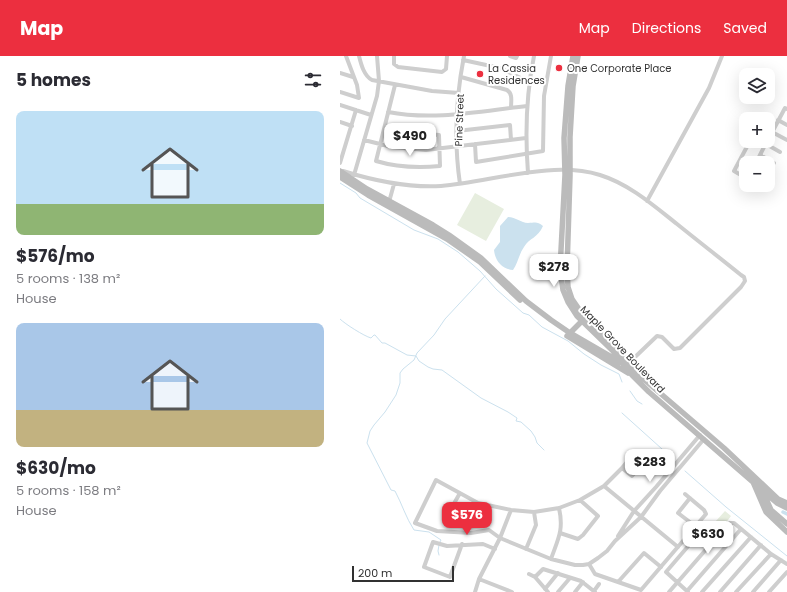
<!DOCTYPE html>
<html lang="en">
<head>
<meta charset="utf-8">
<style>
  :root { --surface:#fff; --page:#f2f2f3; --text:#2b2b33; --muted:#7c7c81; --accent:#ec2f3f }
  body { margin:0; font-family:Poppins,sans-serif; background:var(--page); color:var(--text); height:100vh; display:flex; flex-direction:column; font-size:15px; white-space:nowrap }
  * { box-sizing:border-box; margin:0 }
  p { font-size:13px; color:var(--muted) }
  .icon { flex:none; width:22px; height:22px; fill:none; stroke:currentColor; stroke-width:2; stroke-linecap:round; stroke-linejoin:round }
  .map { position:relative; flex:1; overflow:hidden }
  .details { display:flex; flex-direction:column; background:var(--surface); width:340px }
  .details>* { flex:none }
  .fabs { position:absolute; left:399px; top:12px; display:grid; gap:8px }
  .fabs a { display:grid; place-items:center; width:36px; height:36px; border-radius:8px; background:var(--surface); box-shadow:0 4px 16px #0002; font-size:20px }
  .scale { position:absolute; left:12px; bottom:10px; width:102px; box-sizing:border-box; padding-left:4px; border:2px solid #313131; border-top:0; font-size:11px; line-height:14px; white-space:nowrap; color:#313131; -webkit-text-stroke:3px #fff; paint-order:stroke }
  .price { position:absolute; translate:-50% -34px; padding:0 9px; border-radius:8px; background:#fff; color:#222; font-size:13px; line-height:26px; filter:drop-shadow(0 1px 2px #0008) }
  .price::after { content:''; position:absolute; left:50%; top:24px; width:12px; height:9px; margin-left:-6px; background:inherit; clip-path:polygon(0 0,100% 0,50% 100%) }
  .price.current { background:var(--accent); color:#fff }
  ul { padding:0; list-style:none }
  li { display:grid; align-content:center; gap:8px; height:212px; padding:0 16px }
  li span { display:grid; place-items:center; height:124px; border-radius:8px; color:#555 }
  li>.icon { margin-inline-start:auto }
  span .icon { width:72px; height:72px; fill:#fffc; stroke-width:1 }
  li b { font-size:17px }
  h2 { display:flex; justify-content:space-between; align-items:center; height:48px; padding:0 16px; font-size:17px }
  header { display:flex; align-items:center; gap:24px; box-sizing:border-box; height:56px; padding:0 20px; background:var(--accent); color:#fff }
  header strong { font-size:19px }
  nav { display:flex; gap:22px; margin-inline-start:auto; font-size:14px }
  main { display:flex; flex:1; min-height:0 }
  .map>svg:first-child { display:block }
  .green { fill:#e7eedf }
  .water { fill:#cbe1ee }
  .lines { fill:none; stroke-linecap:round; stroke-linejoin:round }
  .stream { stroke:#cbe1ee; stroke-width:1 }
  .canal { stroke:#cbe1ee; stroke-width:3.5 }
  .street { stroke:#cecece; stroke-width:4 }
  .secondary { stroke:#bbb; stroke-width:5.5 }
  .poi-dot { fill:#ec2f3f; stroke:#fff; stroke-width:1.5 }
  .labels { text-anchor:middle; stroke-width:4; stroke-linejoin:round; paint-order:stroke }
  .poi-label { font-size:10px; fill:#313131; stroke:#fff; text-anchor:start }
  .street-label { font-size:10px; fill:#313131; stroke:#fff }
</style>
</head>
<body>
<header>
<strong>Map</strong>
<nav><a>Map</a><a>Directions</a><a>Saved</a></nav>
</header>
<main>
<section class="details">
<h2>5 homes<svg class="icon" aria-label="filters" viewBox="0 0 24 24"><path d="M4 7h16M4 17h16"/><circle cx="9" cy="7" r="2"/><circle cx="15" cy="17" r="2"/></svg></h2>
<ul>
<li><span style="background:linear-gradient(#bfe0f5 75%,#8fb573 0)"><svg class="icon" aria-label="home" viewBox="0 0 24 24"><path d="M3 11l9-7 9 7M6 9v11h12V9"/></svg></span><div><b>$576/mo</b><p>5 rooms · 138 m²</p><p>House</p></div></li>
<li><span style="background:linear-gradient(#a9c7e8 70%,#c2b280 0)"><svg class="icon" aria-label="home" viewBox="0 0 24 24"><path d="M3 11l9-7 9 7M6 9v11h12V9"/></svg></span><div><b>$630/mo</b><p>5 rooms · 158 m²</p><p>House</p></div></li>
</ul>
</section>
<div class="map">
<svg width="447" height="536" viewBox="0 0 447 536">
  <rect width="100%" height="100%" fill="#fff"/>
  <path class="green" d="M 135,137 L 164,153 L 146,185 L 117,169 Z
    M 385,455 L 391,460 L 382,472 L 375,466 Z"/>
  <path class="water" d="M 168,161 C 176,161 181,167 188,167 C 195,167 197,165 203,170 C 198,182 189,182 184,191 C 179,198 178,207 173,214 C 162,213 155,205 154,194 L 160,186 L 160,170 Z"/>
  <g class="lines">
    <path class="stream" d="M 0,127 L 16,137 L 20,142 L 74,174 L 98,183 L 118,196 L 140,215 L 156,233 L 183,257 L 189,259 L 202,271 L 228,285 L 244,298 L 261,309 L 279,318 L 282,326
      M 0,263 C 5,268 24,280 31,282 L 34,279 L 35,279 L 42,287 L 45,287 L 67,299 L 76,300 L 79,305 L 88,311 L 93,313 L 102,314 L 141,342 L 168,356 L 177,362 L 176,365 L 181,366 L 191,375 L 195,381 L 197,387 L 204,394
      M 290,335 L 297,345 L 302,348
      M 282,357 L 332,402
      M 345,415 L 386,451 L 447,500
      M 100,486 L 101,484 L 89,476 L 74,474 C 66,462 62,448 55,435 L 51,434 L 27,387 L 30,375 L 34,369 L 45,356 L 56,339 L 60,327 L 60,317 L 63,313 L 74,304 L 77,297 L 94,279 L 105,263 L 145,220
      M 99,499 L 98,495 L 99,489"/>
    <path class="canal" d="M 443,456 L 447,458"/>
    <path class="street" d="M 19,0 C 21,8 24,20 32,24 L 92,35 L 119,37
      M 54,0 L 54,8 L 58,11 L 102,16 L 106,13 L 107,0
      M 170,0 L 176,2 L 177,0
      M 123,4 L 160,12 L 189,26
      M 0,17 L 13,21
      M 121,21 L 167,34 C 173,38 171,45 171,52
      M 0,36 L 19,42 L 17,29 L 6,0
      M 0,49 L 31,59
      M 48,56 C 94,65 141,55 187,50
      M 438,64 L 447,69
      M 0,66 L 12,70
      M 44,73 L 71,77 L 99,79 L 100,110 C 79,112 56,111 36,105 L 55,29
      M 117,75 L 170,69 L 171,84
      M 432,76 L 447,84
      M 24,84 L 52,91 L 86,94 L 186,82
      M 428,84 L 445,52 L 447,53
      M 135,88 L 136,106 L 203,95 L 204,40 L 211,0
      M 426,88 L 440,96
      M 420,99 L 434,107
      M 0,107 L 16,54
      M 416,107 L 427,85
      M 3,115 C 35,125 67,132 101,130 C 151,126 211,104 260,119 C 289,128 313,149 337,168 C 358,185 380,202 401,219 L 404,221 L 405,225 L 401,231 L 340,292 L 334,293 L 322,281 L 317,280 L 294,302 L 288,306
      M 188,117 C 185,78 186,39 194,0
      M 14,119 L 37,40 L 39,25 L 37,0
      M 406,122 L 394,115 L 410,85
      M 120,128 C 114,87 116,41 124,0
      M 418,129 L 420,130
      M 307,145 L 369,32 L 382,0
      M 49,146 L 54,128
      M 311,408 L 296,395 L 282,412 L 264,430 L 240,444 L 219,452 L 194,456 L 171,454 L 138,447 L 96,424 L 75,467 L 97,475 L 131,477 L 149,474 L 160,482 L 211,503 L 235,509 L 243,509 L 249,508 L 258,502 L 267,495 L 275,485 L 301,461 L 320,435 L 364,383
      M 282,412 L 292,420 L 306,404
      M 264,430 L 338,491
      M 120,437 L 112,451 L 128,451 L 138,447
      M 350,442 L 338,457 L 355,470
      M 220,477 L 238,483 L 243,479 L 258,460 L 240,444
      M 278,480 L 294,455 L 316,431 L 360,379
      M 122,488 L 110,521 L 84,511 L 93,486 L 107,490 L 143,488 L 155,493
      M 186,493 L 196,469 L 194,456
      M 211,503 C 218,483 224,474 219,452
      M 249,508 L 255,518 L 301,534 L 366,458 L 364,454 L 345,438
      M 189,518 L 195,521
      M 139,523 L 172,536
      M 278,526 L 304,497 L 321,511
      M 205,533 L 218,517
      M 254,535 L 259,528
      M 347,535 L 401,473
      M 135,536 L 139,523 L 160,482 L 171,454
      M 208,536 L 195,521 L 203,513 L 241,525 L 255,536
      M 218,536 L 230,522
      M 235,536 L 243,526
      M 329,536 L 389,467 L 394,467 L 431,498 L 447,508
      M 348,536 L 326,516 L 368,467 L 380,477
      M 362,536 L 411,481
      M 380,536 L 421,489
      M 396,536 L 431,498
      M 413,536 L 441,504
      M 429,536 L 447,516"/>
    <path class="secondary" d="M 233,0 L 228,30 L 224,82 L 225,119 L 220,213 L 223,234 L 228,246 L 237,260 L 273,295 L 292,319 L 309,336 L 437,447 L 447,452
      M 238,0 L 233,30 L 230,81 L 230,120 L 227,213 L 228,231 L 232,243 L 245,262 L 276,290 L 299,319 L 384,392 L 438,443 L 447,447
      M 0,115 L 27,133 L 93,169 L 109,179 L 141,202 L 186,245 L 211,264 L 230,277 L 280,306
      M 0,121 L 28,139 L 107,183 L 140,206 L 180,244
      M 230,277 L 244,263
      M 227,280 L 288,317
      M 413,426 L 426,456 L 447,476
      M 422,434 L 431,454 L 447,468"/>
  </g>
  <g class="poi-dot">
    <circle cx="219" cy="12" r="4"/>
    <circle cx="140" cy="18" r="4"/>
  </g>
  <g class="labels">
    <g class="poi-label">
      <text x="148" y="16">La Cassia<tspan x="148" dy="12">Residences</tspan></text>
      <text x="227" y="16">One Corporate Place</text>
    </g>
    <g class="street-label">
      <text transform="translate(119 64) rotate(-88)" y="4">Pine Street</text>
      <text transform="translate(283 293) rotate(46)" y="4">Maple Grove Boulevard</text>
    </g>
  </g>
</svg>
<div class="fabs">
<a><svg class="icon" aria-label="layers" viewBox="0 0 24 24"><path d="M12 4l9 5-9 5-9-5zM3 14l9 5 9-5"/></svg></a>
<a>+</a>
<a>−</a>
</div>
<div class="scale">200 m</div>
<b class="price" style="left:70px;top:101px">$490</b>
<b class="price" style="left:214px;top:232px">$278</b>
<b class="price" style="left:310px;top:427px">$283</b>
<b class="price current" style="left:127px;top:480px">$576</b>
<b class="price" style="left:368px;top:499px">$630</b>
</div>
</main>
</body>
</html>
